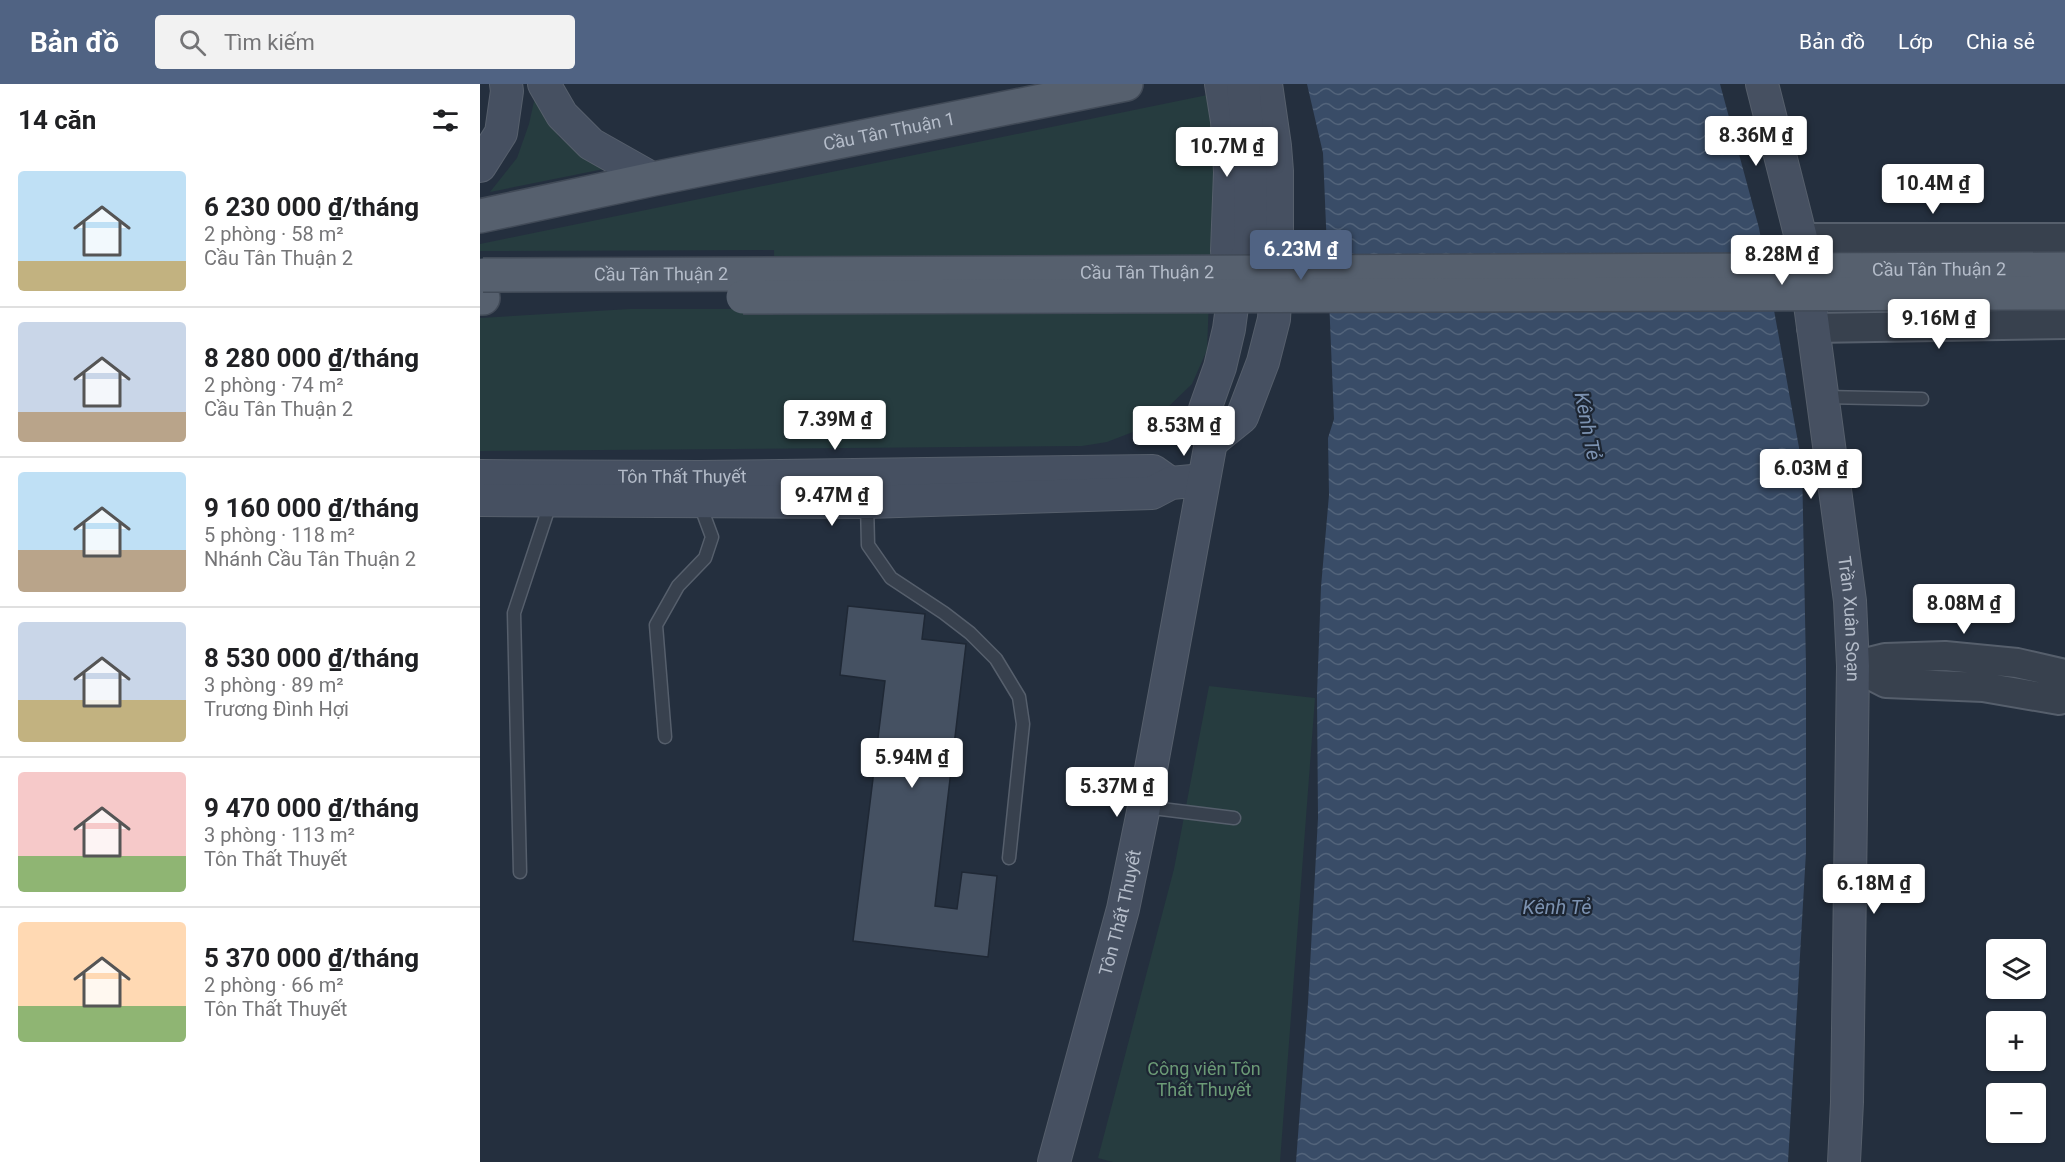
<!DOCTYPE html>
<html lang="vi">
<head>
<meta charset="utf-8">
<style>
  :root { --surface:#fff; --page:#f2f2f2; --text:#202124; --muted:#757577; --line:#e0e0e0; --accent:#506383 }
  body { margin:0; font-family:Roboto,sans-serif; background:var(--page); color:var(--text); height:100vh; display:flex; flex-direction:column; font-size:22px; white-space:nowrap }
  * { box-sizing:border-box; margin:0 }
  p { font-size:20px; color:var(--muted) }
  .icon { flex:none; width:33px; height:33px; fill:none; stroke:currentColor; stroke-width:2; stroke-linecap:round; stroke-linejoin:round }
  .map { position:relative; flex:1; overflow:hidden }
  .sheet { display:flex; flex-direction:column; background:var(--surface); width:480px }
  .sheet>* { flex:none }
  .buttons { position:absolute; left:1506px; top:855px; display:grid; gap:12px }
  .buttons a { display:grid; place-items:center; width:60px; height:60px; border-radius:6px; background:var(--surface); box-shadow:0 2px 4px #0004; font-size:30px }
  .price { position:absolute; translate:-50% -51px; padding:0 14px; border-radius:6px; background:#fff; color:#222; font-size:20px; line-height:39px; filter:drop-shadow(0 2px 3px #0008) }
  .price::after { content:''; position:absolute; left:50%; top:36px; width:18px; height:14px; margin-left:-9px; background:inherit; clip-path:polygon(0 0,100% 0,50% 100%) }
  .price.on { background:var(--accent); color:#fff }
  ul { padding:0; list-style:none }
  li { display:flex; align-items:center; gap:18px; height:150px; padding:0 18px }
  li+li { border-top:2px solid var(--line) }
  li span { display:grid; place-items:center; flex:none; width:168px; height:120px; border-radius:6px; color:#555 }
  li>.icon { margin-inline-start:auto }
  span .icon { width:72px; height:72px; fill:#fffc; stroke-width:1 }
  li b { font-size:26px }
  h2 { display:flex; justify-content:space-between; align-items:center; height:72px; padding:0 18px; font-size:26px }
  header { display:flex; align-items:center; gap:36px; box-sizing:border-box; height:84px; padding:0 30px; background:var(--accent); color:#fff }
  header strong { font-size:28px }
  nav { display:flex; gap:33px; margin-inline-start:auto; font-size:21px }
  .search { width:420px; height:54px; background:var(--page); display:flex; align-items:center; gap:15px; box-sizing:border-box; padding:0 21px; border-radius:6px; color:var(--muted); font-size:22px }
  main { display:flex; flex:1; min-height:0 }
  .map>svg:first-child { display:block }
  .park { fill:#263c3f }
  .water { fill:url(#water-waves) }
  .building { fill:#455162; stroke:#1f2835; stroke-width:1.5 }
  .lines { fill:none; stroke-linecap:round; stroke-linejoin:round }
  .service-casing { stroke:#565f6c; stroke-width:15 }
  .tertiary-casing { stroke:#565f6c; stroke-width:32 }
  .secondary-casing { stroke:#565f6c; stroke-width:34 }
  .primary-casing { stroke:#414a57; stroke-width:36 }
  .service { stroke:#38414e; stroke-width:12 }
  .tertiary { stroke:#38414e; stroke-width:28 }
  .secondary { stroke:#465061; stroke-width:32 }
  .primary { stroke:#56606e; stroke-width:33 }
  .primary-bridge-casing { stroke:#414a57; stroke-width:36; stroke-linecap:butt }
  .primary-bridge { stroke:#56606e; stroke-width:33 }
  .labels { text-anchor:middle; stroke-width:4.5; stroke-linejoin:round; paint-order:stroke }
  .street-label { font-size:18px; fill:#b4bcc9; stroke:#1d2633 }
  .park-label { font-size:18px; fill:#6b9a76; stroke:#1d2633 }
  .water-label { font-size:20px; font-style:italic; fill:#7c92b1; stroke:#1d2633 }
</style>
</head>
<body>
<header>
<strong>Bản đồ</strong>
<div class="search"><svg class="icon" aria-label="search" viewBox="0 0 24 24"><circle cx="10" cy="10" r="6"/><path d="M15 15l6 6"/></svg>Tìm kiếm</div>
<nav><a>Bản đồ</a><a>Lớp</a><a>Chia sẻ</a></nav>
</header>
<main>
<section class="sheet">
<h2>14 căn<svg class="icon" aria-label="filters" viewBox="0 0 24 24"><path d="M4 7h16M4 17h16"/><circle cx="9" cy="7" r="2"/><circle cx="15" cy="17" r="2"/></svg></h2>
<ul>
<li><span style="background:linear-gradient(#bfe0f5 75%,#c2b280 0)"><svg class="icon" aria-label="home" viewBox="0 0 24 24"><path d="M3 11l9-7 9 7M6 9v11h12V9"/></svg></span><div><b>6 230 000 ₫/tháng</b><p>2 phòng · 58 m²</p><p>Cầu Tân Thuận 2</p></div></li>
<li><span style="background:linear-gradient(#c9d6e8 75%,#b9a48a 0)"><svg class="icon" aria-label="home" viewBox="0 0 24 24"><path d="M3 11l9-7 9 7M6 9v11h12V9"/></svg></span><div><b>8 280 000 ₫/tháng</b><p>2 phòng · 74 m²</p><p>Cầu Tân Thuận 2</p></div></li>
<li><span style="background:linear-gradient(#bfe0f5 65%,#b9a48a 0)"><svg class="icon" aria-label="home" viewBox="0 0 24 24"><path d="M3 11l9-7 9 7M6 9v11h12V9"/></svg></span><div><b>9 160 000 ₫/tháng</b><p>5 phòng · 118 m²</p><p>Nhánh Cầu Tân Thuận 2</p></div></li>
<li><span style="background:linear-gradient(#c9d6e8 65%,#c2b280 0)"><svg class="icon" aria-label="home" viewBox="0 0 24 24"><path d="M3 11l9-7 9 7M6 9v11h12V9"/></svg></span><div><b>8 530 000 ₫/tháng</b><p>3 phòng · 89 m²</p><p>Trương Đình Hợi</p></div></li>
<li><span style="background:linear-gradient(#f6c9c9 70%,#8fb573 0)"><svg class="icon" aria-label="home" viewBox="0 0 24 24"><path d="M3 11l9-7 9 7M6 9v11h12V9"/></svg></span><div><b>9 470 000 ₫/tháng</b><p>3 phòng · 113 m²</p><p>Tôn Thất Thuyết</p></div></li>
<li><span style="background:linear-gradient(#ffd9b3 70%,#8fb573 0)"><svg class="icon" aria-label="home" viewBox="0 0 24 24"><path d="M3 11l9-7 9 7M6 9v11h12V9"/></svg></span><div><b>5 370 000 ₫/tháng</b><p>2 phòng · 66 m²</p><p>Tôn Thất Thuyết</p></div></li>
</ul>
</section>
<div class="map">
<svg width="1585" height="1078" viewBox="0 0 1585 1078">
  <defs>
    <pattern id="water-waves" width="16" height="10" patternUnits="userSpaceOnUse" patternTransform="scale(1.5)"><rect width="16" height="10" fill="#394c67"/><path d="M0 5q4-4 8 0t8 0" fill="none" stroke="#53647b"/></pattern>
  </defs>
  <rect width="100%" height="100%" fill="#242f3e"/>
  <path class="park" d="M 737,9 L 727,266 L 712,300 L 687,324 L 658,346 L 627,358 L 602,362 L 0,367 L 0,234 L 150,225 L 295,225 L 294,166 L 0,167 L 0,160 Z
    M 55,13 L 79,53 L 124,85 L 10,108 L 37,74 L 49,40 Z
    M 729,602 L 835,614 L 800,1078 L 633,1078 L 618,1074 L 694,785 Z"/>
  <path class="water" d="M 827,0 L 1240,0 L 1279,144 L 1322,380 L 1326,582 L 1326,768 L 1308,1078 L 816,1078 L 828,919 L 838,734 L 837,610 L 841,503 L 849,411 L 848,354 L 854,335 L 843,69 Z"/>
  <path class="building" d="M 368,522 L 445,530 L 442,555 L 486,560 L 455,822 L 477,825 L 482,788 L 517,792 L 508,873 L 373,857 L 405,597 L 360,591 Z"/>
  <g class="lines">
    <g class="service-casing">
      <path id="service" d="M 1344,313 L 1442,315
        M 387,419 L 388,461 L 411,494 L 464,529 L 490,549 L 516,575 L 539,613 L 543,640 L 529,774
        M 185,653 L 176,541 L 198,502 L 225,474 L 232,453 L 219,418
        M 665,723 L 754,734
        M 40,788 L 34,529 L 71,417"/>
    </g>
    <g class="tertiary-casing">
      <path id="tertiary" d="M 1321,154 L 1585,154
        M 1332,244 L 1585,240
        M 1373,582 L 1406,599 L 1503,603 L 1579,616 L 1585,614
        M 1373,582 L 1405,574 L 1465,572 L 1537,579 L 1585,590"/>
    </g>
    <g class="secondary-casing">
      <g id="secondary">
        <path d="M 64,0 L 82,31 L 111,60 L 173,95"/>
        <path d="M 741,0 L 747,37 L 750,88 L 747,167 L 756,193"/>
        <path id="s1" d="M 1282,0 L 1321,154 L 1370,517 L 1373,582 L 1367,1018 L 1364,1078"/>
        <path d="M 0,82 L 21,49 L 27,7 L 26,0"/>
        <path d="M 731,358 L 762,333 L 783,278 L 794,235 L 797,182 L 797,87 L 795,62 L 786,0"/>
        <path id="s2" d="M 0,392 L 220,393 L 673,387 L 690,399"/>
        <path d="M 0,416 L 387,418 L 672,409 L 691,399 L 723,396"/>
        <path id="s3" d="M 574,1078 L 643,825 L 664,723 L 731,358 L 725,325 L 740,283 L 749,245 L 756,193 L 770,167 L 771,92 L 763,0"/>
      </g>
    </g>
    <g class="primary-casing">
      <g id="primary">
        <path id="s4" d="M 0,132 L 173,95 L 646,0"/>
        <path d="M 0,214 L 3,214"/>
      </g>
    </g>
    <use href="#service" class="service"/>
    <use href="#tertiary" class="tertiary"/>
    <use href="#secondary" class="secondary"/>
    <use href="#primary" class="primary"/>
    <g class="primary-bridge-casing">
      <g id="primary-bridge">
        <path id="s5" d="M 3,191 L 1585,185"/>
        <path d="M 263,213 L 1585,209"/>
      </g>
    </g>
    <use href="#primary-bridge" class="primary-bridge"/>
  </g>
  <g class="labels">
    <g class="street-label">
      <text dy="6" stroke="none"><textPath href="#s4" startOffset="418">Cầu Tân Thuận 1</textPath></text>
      <text dy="6" stroke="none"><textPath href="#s5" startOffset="1456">Cầu Tân Thuận 2</textPath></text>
      <text dy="6" stroke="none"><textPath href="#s5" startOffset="664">Cầu Tân Thuận 2</textPath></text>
      <text dy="6" stroke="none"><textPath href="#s5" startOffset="178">Cầu Tân Thuận 2</textPath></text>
      <text dy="6" stroke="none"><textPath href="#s2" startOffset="202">Tôn Thất Thuyết</textPath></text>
      <text dy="6" stroke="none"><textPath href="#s1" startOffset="543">Trần Xuân Soạn</textPath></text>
      <text dy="6" stroke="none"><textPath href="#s3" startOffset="258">Tôn Thất Thuyết</textPath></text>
    </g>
    <g class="park-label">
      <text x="724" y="991">Công viên Tôn<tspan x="724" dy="21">Thất Thuyết</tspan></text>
    </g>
    <g class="water-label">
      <text transform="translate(1108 342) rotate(79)" y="7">Kênh Tẻ</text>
      <text x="1077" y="830">Kênh Tẻ</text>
    </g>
  </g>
</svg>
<div class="buttons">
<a><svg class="icon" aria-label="layers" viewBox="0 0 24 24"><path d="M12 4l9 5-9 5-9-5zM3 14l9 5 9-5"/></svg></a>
<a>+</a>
<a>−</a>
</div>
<b class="price" style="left:1276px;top:83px">8.36M ₫</b>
<b class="price" style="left:747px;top:94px">10.7M ₫</b>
<b class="price" style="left:1453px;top:131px">10.4M ₫</b>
<b class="price on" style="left:821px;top:197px">6.23M ₫</b>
<b class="price" style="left:1302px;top:202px">8.28M ₫</b>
<b class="price" style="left:1459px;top:266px">9.16M ₫</b>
<b class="price" style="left:355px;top:367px">7.39M ₫</b>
<b class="price" style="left:704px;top:373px">8.53M ₫</b>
<b class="price" style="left:1331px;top:416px">6.03M ₫</b>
<b class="price" style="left:352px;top:443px">9.47M ₫</b>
<b class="price" style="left:1484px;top:551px">8.08M ₫</b>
<b class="price" style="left:432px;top:705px">5.94M ₫</b>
<b class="price" style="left:637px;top:734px">5.37M ₫</b>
<b class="price" style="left:1394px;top:831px">6.18M ₫</b>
</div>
</main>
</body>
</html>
